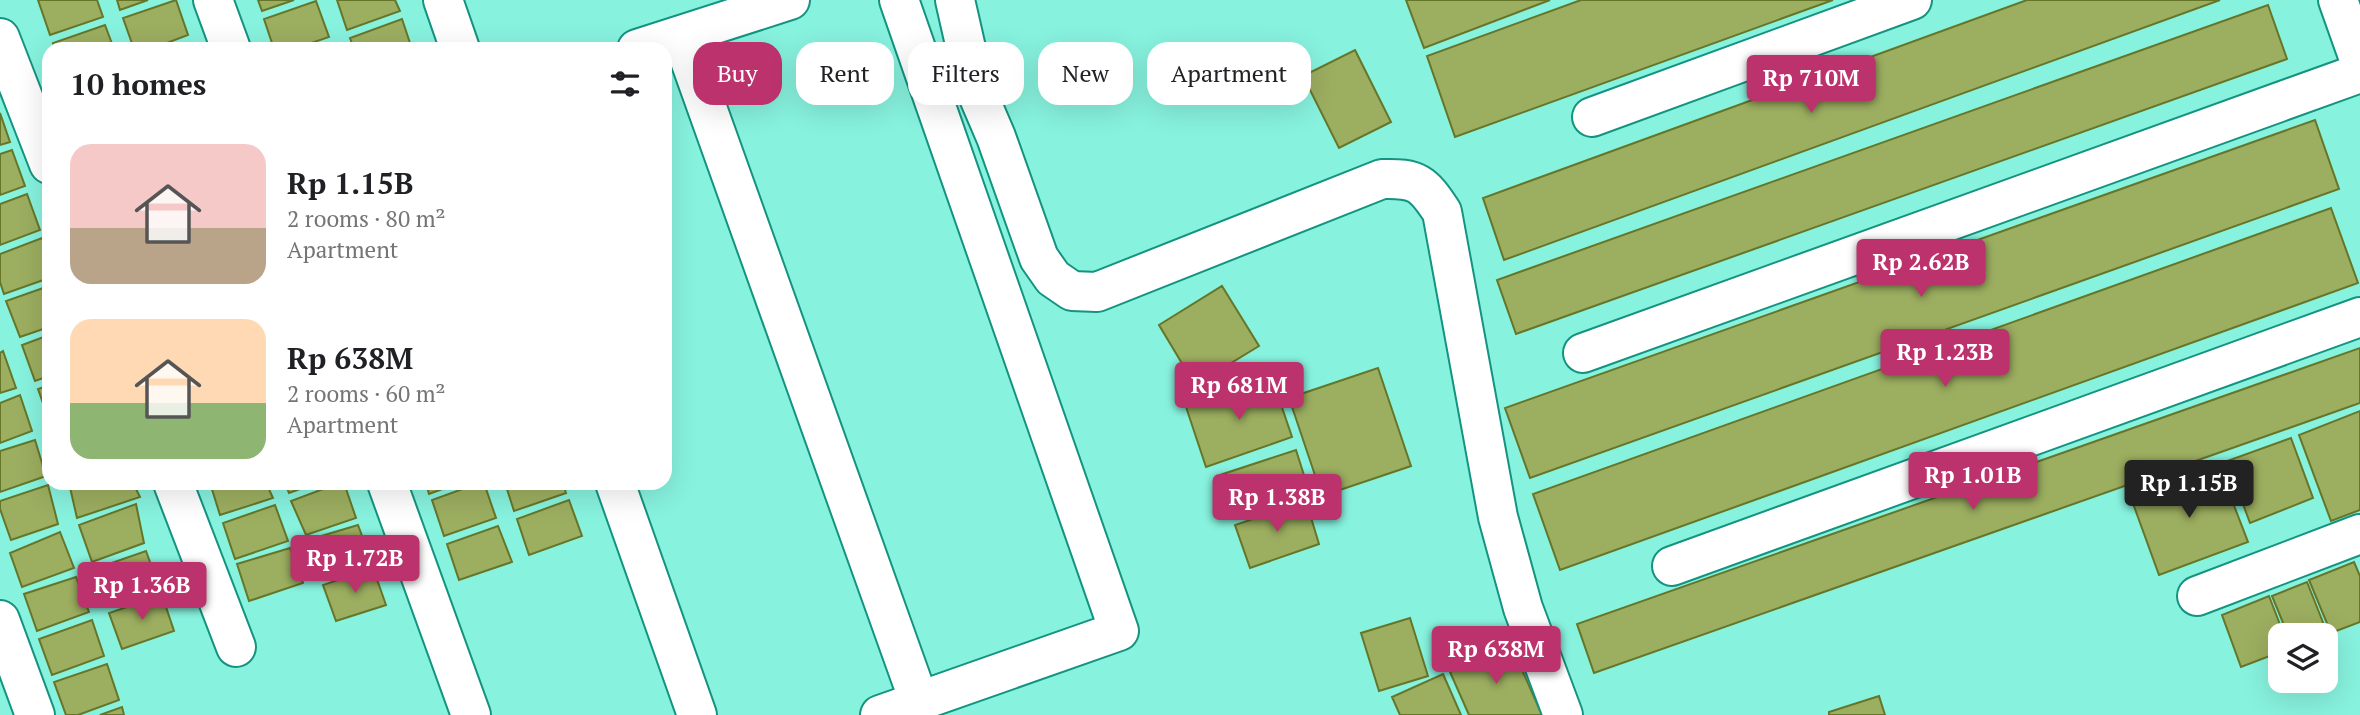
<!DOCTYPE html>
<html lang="en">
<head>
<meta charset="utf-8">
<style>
  :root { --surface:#fff; --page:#f6f6f6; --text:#202124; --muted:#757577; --accent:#bc326c }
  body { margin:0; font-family:"PT Serif",serif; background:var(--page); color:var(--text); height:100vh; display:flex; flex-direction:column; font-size:26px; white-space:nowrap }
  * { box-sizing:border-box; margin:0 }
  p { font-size:23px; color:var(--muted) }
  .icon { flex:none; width:38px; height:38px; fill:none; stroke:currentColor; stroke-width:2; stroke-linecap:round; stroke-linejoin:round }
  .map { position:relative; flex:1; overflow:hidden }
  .drawer { position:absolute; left:42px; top:42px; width:630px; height:448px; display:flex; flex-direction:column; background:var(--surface); border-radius:21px; box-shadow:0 7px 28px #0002 }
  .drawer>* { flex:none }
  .hud { position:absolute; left:693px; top:42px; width:665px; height:63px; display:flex; gap:14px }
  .fabs { position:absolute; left:2268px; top:623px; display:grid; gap:14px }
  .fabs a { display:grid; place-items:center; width:70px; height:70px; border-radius:14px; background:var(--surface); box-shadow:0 7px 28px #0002; font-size:35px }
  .price { position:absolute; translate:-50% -60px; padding:0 16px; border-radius:7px; background:var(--accent); color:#fff; font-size:23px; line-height:46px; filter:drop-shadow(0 2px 4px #0008) }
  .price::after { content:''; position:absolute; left:50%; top:42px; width:21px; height:16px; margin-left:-10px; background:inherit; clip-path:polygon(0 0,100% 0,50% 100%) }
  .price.on { background:#222; color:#fff }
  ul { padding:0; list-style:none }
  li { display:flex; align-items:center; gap:21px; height:175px; padding:0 28px }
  li span { display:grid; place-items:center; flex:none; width:196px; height:140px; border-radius:21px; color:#555 }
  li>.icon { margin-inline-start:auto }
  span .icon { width:84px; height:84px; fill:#fffc; stroke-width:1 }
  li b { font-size:30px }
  h2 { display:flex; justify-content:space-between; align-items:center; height:84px; padding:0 28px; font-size:30px }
  .tag { padding:0 24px; border-radius:21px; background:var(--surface); box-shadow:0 7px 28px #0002; font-size:24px; line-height:63px }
  .tag.on { background:var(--accent); color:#fff }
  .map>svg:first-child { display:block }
  .building { fill:#9cae60; stroke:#667628; stroke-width:2 }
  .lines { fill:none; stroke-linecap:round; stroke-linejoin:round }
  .street-casing { stroke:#149381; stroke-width:42 }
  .street { stroke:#fff; stroke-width:38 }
</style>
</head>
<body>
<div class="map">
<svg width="2360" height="715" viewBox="0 0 2360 715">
  <rect width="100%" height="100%" fill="#87f2de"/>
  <path class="building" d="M 38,0 L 97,0 L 103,17 L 50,35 Z
    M 117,0 L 148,0 L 120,10 Z
    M 176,0 L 188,35 L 151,49 L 134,49 L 123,18 Z
    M 258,0 L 294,0 L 262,11 Z
    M 337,0 L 395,0 L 400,11 L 347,30 Z
    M 1406,0 L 1550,0 L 1424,48 Z
    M 1581,0 L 1833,0 L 1455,137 L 1427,56 Z
    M 2027,0 L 2220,0 L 1504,260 L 1483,198 Z
    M 316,1 L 329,37 L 294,49 L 274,49 L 264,19 Z
    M 2268,5 L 2287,59 L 1516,334 L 1497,280 Z
    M 402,19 L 412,49 L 354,49 L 350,38 Z
    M 105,25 L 114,49 L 55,49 L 53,43 Z
    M 190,43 L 193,49 L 174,49 Z
    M 1355,50 L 1391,122 L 1339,148 L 1303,76 Z
    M 0,113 L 10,142 L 0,145 Z
    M 2315,120 L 2339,189 L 1530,478 L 1505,408 Z
    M 12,150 L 25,186 L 0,195 L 0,154 Z
    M 27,194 L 40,230 L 0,245 L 0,204 Z
    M 2331,208 L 2358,283 L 1560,570 L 1533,494 Z
    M 42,238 L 49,256 L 49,278 L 4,294 L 0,282 L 0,254 Z
    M 49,286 L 49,327 L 20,337 L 6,301 Z
    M 1222,286 L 1259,346 L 1195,385 L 1159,325 Z
    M 49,335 L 49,376 L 35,381 L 22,345 Z
    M 2360,348 L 2360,403 L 1594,673 L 1577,624 Z
    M 3,351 L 16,388 L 0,393 L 0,353 Z
    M 1378,368 L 1411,466 L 1322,496 L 1289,398 Z
    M 1272,378 L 1292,437 L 1206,467 L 1186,407 Z
    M 49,385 L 49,420 L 38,389 Z
    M 20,395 L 32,431 L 0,443 L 0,403 Z
    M 2360,411 L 2360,510 L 2331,521 L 2299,435 Z
    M 2291,438 L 2313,498 L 2250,523 L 2227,461 Z
    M 35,440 L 46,476 L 0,492 L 0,451 Z
    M 1296,450 L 1309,491 L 1233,516 L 1220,475 Z
    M 2218,464 L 2248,542 L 2159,575 L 2131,498 Z
    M 69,483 L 133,483 L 140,497 L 77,518 Z
    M 210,483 L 266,483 L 273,498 L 220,515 Z
    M 285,483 L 317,483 L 289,493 Z
    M 339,483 L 344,483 L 356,518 L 306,535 L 291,501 Z
    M 426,483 L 459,483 L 429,494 Z
    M 479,483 L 484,483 L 496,518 L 444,536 L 432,500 Z
    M 505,483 L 563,483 L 566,493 L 514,511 Z
    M 48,485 L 58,524 L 11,540 L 0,509 L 0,501 Z
    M 569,500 L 582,536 L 529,555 L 517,519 Z
    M 1306,501 L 1319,544 L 1250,568 L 1235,525 Z
    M 136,504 L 144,543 L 92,562 L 79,525 Z
    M 275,505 L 288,541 L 235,559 L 223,523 Z
    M 358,525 L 371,560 L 321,577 L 308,540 Z
    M 498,526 L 512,562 L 459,580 L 447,544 Z
    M 60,532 L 74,568 L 22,587 L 10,553 Z
    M 290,548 L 303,583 L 249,601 L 237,564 Z
    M 146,551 L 159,587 L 107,606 L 94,569 Z
    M 2354,562 L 2360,576 L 2360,622 L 2331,633 L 2309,580 Z
    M 373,568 L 386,605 L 336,621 L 323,585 Z
    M 76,577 L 89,612 L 37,631 L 24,594 Z
    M 2307,582 L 2328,635 L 2326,636 L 2288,635 L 2272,596 Z
    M 162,595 L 174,631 L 122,649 L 109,613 Z
    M 2269,596 L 2284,635 L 2280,635 L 2280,652 L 2241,667 L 2222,615 Z
    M 1410,618 L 1428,676 L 1379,691 L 1361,633 Z
    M 92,620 L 104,656 L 52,675 L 39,639 Z
    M 1511,645 L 1542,715 L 1469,715 L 1450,672 Z
    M 107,664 L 119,700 L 78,715 L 66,715 L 54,682 Z
    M 1443,674 L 1461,715 L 1400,715 L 1392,697 Z
    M 1879,696 L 1885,715 L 1829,715 L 1829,712 Z
    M 122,707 L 124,715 L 100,715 Z"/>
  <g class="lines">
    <g class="street-casing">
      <path id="street" d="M 213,0 L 231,49
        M 443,0 L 460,49
        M 955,0 L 975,88 L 996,137 L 1039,258 L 1053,278 L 1072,291 L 1097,292 L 1382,179 C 1417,178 1423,183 1442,212 L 1498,517 L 1523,608 L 1563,715
        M 2338,0 L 2360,62
        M 681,35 L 919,701
        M 0,38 L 49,164
        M 637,49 L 790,0
        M 1592,117 L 1912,0
        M 1583,353 L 2360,73
        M 173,483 L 236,647
        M 387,483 L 471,715
        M 615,483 L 697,715
        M 1672,566 L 2360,317
        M 2197,596 L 2360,534
        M 0,620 L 35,715
        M 880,715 L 1119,631 L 899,0"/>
    </g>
    <use href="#street" class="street"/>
  </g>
</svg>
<div class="fabs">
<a><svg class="icon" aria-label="layers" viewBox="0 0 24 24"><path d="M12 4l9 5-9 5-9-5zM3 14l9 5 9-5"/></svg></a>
</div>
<b class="price" style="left:1811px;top:115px">Rp 710M</b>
<b class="price" style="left:1921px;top:299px">Rp 2.62B</b>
<b class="price" style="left:1945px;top:389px">Rp 1.23B</b>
<b class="price" style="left:1239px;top:422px">Rp 681M</b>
<b class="price" style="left:1973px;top:512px">Rp 1.01B</b>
<b class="price on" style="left:2189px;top:520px">Rp 1.15B</b>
<b class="price" style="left:1277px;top:534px">Rp 1.38B</b>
<b class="price" style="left:355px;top:595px">Rp 1.72B</b>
<b class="price" style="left:142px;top:622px">Rp 1.36B</b>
<b class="price" style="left:1496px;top:686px">Rp 638M</b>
<div class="hud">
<a class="tag on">Buy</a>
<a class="tag">Rent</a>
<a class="tag">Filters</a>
<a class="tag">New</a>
<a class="tag">Apartment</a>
</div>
<section class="drawer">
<h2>10 homes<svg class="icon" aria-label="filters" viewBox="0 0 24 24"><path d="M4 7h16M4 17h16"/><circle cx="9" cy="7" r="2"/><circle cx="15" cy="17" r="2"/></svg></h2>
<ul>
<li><span style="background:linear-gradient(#f6c9c9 60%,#b9a48a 0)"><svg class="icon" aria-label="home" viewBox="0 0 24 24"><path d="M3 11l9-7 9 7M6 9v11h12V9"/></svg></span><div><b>Rp 1.15B</b><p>2 rooms · 80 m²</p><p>Apartment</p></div></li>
<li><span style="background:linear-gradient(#ffd9b3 60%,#8fb573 0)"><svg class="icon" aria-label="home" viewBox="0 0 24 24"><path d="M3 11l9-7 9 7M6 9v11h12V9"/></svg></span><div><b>Rp 638M</b><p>2 rooms · 60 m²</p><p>Apartment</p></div></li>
</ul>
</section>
</div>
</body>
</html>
